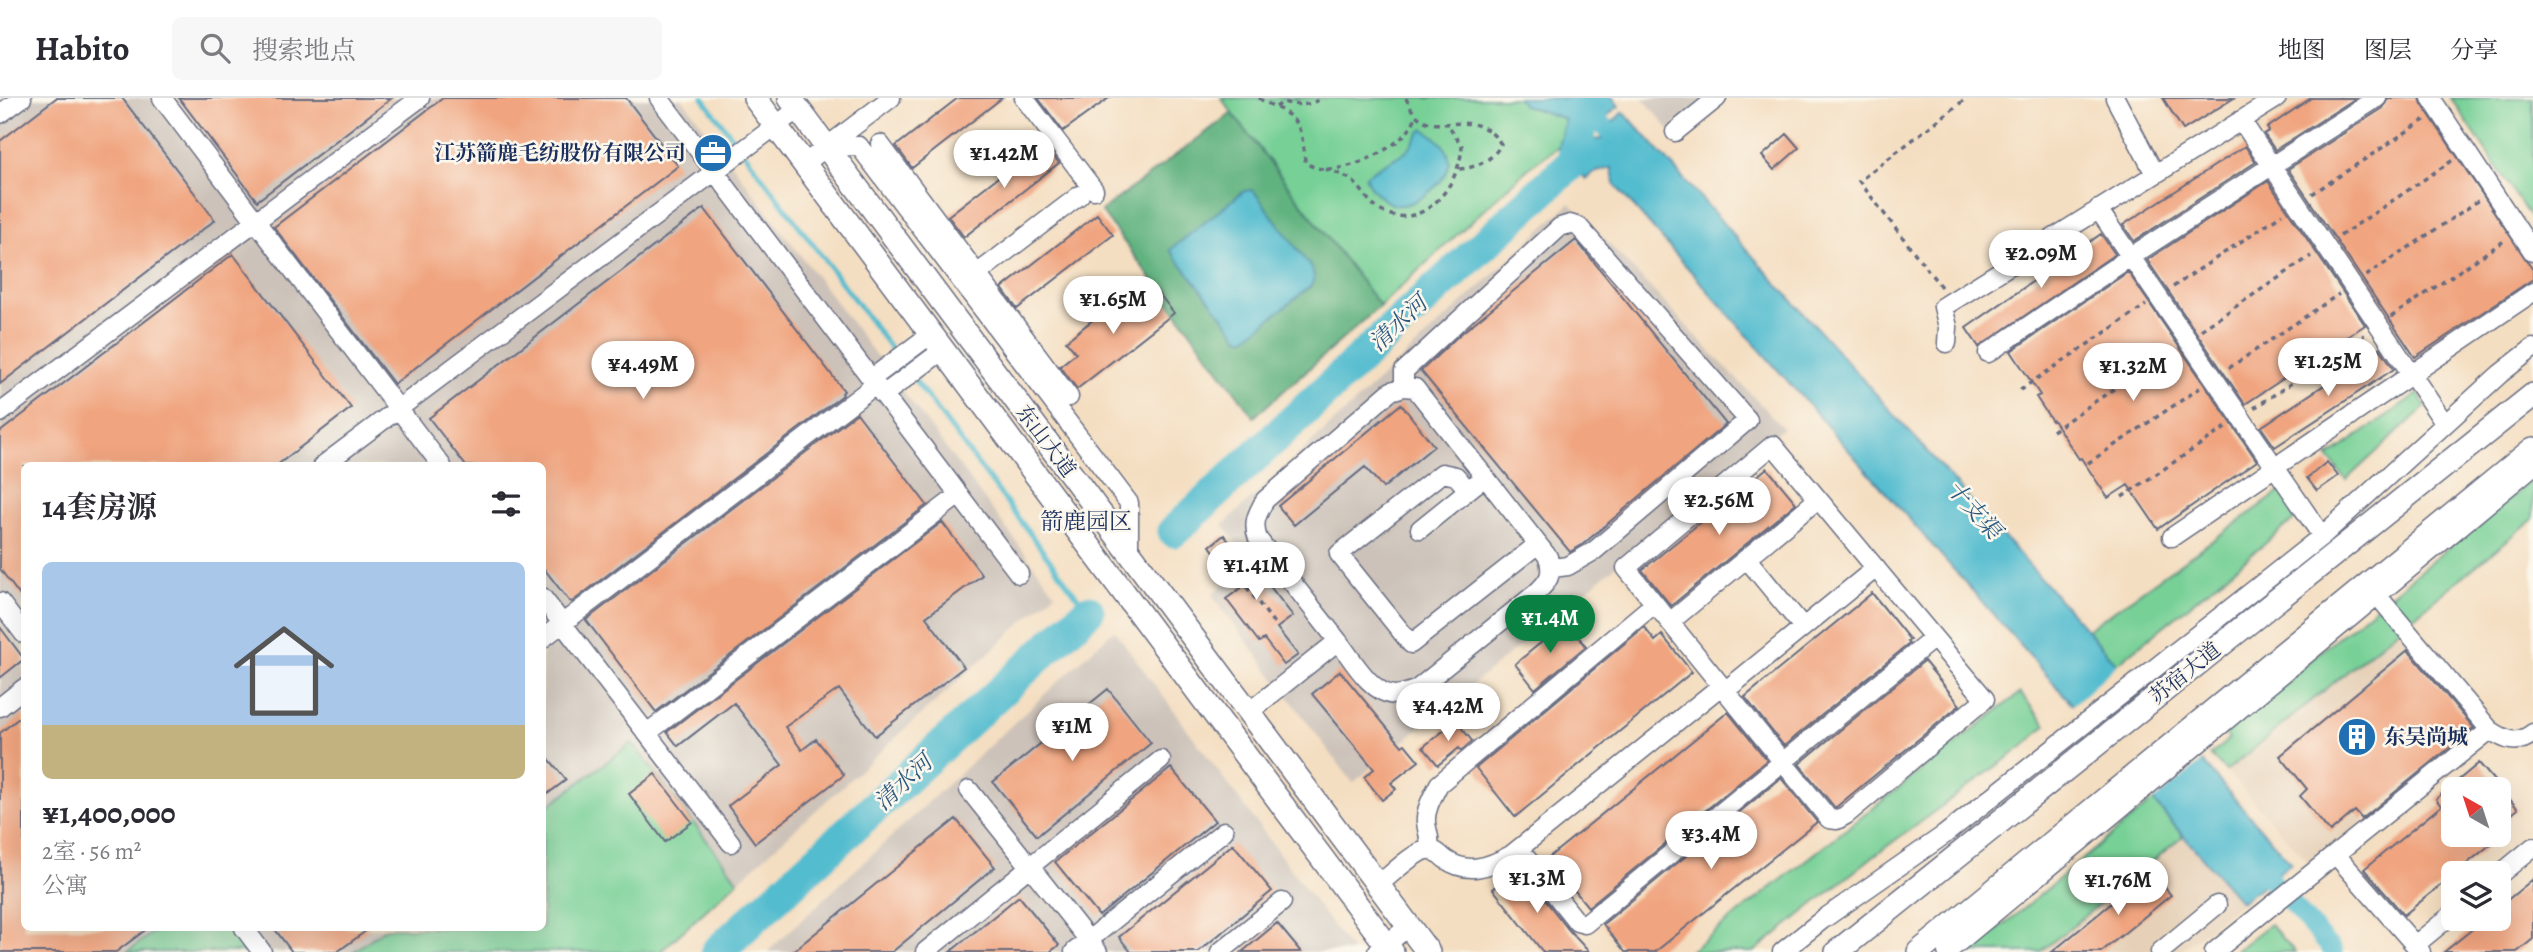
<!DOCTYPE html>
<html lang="zh">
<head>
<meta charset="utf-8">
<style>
  :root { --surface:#fff; --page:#f7f7f7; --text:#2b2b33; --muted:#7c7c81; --line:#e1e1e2; --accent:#0b8043 }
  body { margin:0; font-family:Alegreya,"Noto Serif SC",serif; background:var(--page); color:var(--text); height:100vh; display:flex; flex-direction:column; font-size:26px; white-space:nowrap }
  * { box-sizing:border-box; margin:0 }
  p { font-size:23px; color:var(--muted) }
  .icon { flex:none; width:38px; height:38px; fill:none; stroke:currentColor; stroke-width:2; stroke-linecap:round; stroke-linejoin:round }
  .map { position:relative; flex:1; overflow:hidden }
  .details { position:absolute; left:21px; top:364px; width:525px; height:469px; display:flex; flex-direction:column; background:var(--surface); border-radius:10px; box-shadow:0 7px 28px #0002 }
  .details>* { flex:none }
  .needle { width:46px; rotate:321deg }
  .tools { position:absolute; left:2441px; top:679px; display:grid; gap:14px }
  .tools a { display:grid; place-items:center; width:70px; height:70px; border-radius:10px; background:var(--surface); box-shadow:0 7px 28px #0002; font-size:35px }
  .price { position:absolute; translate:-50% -60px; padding:0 16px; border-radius:24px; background:#fff; color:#222; font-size:23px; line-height:46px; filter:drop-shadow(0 2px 4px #0008) }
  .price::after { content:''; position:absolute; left:50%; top:42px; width:21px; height:16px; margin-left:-10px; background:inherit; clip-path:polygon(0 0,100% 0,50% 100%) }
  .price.on { background:var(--accent); color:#fff }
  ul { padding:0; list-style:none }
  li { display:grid; align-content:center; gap:14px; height:371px; padding:0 21px }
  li+li { border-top:2px solid var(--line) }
  li span { display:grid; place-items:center; height:217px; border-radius:10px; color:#555 }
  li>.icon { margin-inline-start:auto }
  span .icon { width:126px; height:126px; fill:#fffc; stroke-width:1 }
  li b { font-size:30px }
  h2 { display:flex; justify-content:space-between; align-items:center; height:84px; padding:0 21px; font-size:30px }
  header { display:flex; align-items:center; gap:42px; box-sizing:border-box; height:98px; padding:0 35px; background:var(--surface); border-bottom:2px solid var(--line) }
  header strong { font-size:33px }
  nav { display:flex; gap:38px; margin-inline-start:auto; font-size:24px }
  .search { width:490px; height:63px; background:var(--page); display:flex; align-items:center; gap:18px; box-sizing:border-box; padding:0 24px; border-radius:10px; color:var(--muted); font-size:26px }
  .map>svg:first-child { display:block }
  .built { fill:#e6d0b7 }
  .industrial { fill:#ccc2b9; fill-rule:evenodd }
  .green { fill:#77d096; stroke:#49807a; stroke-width:2 }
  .forest { fill:#61b27f; stroke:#3e706e; stroke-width:2 }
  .water { fill:#52bccf; stroke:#367696; stroke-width:2 }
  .pier { fill:#f4dec1 }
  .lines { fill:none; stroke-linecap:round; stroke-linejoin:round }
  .stream { stroke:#52bccf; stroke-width:5 }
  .canal { stroke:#52bccf; stroke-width:19 }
  .river { stroke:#52bccf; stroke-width:33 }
  .building { fill:#f0a47f }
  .minor-casing { stroke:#676c81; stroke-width:21 }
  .major-casing { stroke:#676c81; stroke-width:26 }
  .path { stroke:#676c81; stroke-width:3.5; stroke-dasharray:5 5; stroke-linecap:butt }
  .minor { stroke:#fff; stroke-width:18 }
  .major { stroke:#fff; stroke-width:23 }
  .labels { text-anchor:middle; stroke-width:5; stroke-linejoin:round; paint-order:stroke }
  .poi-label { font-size:21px; font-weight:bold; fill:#1b2f5e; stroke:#fbf7ec; text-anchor:end }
  .street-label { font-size:21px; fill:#1b2f5e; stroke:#fbf7ec }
  .water-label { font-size:23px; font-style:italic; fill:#2c5980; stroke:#fbf7ec }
  .neighbourhood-label { font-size:23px; fill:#1b2f5e; stroke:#fbf7ec }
</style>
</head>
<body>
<header>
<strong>Habito</strong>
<div class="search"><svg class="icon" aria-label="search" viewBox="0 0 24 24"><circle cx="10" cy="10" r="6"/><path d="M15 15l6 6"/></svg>搜索地点</div>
<nav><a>地图</a><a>图层</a><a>分享</a></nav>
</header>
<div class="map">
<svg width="2533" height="854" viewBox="0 0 2533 854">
  <rect width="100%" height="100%" fill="#fbf7ec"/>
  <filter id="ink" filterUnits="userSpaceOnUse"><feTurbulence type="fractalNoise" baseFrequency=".0143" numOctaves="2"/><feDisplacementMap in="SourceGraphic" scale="14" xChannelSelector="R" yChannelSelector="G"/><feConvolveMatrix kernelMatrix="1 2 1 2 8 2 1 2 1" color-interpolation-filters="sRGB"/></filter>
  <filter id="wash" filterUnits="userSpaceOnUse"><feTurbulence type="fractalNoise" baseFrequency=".00686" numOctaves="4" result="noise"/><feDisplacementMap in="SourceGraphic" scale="28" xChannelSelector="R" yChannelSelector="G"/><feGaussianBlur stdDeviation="1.57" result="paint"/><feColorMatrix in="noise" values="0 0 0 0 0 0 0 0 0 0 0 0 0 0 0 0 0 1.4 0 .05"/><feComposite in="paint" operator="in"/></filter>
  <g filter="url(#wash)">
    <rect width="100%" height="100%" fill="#f4dec1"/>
    <path class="built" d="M 2398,531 L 2479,629 L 2310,766 L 2226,673 Z
      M 2183,738 L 2241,804 L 2179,854 L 2040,854 Z"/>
    <path class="industrial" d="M 0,0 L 682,0 L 1055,495 L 660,854 L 0,854 ZM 24,368 L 542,368 L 542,830 L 24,830 Z
      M 1643,0 L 1709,0 L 1669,32 Z
      M 1570,105 L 1783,330 L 1353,685 L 1212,497 L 1249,460 L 1223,427 Z
      M 1114,532 L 1352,854 L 767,854 Z"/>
    <path class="green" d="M 1221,0 L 1517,0 L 1523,7 L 1566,21 L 1558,49 L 1531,68 L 1380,208 Z
      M 2451,0 L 2533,0 L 2533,124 Z
      M 2418,296 L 2426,308 L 2346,382 L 2328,359 Z
      M 2533,381 L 2533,421 L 2226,673 L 2210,657 L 2229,641 L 2223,633 Z
      M 2283,392 L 2299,418 L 2117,566 L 2087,532 Z
      M 2020,595 L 2046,627 L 2028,645 L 1871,760 L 1754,854 L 1689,854 Z
      M 632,645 L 738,783 L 660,854 L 353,854 L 386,830 L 542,830 L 543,712 Z
      M 2153,703 L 2183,738 L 2040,854 L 1971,854 Z
      M 2270,826 L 2295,854 L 2234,854 Z
      M 159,830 L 229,830 L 247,854 L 127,854 Z"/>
    <path class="forest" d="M 1232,15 L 1380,208 L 1254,319 L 1101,113 Z"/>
    <path class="water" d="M 1517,0 L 1613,0 L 1619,8 L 1596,27 L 1591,21 L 1585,44 L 1606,40 L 1601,33 L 1624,14 L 2117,566 L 2291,765 L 2241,804 L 2153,703 L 2073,607 L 1614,86 L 1612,70 L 1593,75 L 1586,81 L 1558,49 L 1565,21 L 1523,7 Z
      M 1424,31 C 1433,37 1447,48 1449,59 C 1454,80 1415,110 1397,107 C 1383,105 1370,91 1365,79 C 1373,70 1395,62 1407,52 C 1414,46 1417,35 1424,31 Z
      M 1253,92 L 1309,167 C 1314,175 1316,180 1311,188 L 1246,240 L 1240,240 L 1170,152 L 1244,93 Z"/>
    <path class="pier" d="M 2120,564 L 2205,661 L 2150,706 L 2071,609 Z"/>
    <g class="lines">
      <path class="stream" d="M 703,0 L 1088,513"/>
      <path class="canal" d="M 1578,0 L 1622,48
        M 2254,763 L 2334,854"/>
      <path class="river" d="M 1174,433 L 1572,65 L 1581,30 L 1595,0
        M 717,854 L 1088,513"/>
    </g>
    <g id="blocks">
      <path class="building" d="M 56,0 L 122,0 L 215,122 L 0,286 L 0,43 Z
        M 179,0 L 392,0 L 257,103 Z
        M 443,0 L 626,0 L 678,68 L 394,286 L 274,129 Z
        M 958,0 L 1002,0 L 912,70 L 896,48 Z
        M 1038,0 L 1109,0 L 1063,33 Z
        M 2163,0 L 2234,0 L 2183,32 Z
        M 2311,0 L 2356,0 L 2275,52 L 2264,36 L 2269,33 L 2267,30 Z
        M 2388,0 L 2420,0 L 2422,6 L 2533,172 L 2533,181 L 2415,259 L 2288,71 L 2383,10 Z
        M 1787,36 L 1799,50 L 1774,72 L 1762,58 Z
        M 1043,44 L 1059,65 L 964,139 L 948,118 Z
        M 2245,48 L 2256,64 L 2134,143 L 2123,127 Z
        M 2268,83 L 2365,227 L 2245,306 L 2147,162 Z
        M 704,110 L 844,293 L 842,295 L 843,297 L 572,504 L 569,503 L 542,468 L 542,368 L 466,368 L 429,320 Z
        M 1097,116 L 1113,137 L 1017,211 L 1002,190 Z
        M 2101,136 L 2115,156 L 1979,249 L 1966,230 Z
        M 1576,142 L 1726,326 L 1582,447 L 1570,454 L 1421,273 L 1458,238 Z
        M 233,156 L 351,310 L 276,368 L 24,368 L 24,503 L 0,471 L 0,334 Z
        M 2128,174 L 2257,363 L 2158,431 L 2128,387 L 2108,400 L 2081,360 L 2079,361 L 2053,322 L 2052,323 L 2036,299 L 2040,297 L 2011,253 Z
        M 1156,192 L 1174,215 L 1077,291 L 1060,268 L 1076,255 L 1066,243 L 1122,199 L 1131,211 Z
        M 2380,250 L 2394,271 L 2275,349 L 2261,329 Z
        M 1401,306 L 1434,348 L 1383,390 L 1365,369 L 1294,427 L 1278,408 Z
        M 857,315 L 927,407 L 656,614 L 586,522 Z
        M 2327,364 L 2338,378 L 2317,393 L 2307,380 Z
        M 1767,370 L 1796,405 L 1671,508 L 1642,472 Z
        M 942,424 L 982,477 L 926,519 L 964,569 L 875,638 L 839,591 L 785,629 L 802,652 L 816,641 L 844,677 L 755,745 L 728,708 L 782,667 L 734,605 L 678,648 L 667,634 Z
        M 1224,437 L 1254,476 L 1258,473 L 1293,518 L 1277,530 L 1298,557 L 1284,567 L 1264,541 L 1259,544 L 1226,501 L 1241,490 L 1210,448 Z
        M 1872,495 L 1910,542 L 1907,544 L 1909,546 L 1784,648 L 1745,599 Z
        M 1566,524 L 1586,548 L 1535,591 L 1515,566 Z
        M 0,529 L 24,561 L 0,580 Z
        M 1644,529 L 1655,543 L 1662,537 L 1692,574 L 1515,719 L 1476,670 Z
        M 2408,552 L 2474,630 L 2362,721 L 2355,713 L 2330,734 L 2300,698 L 2307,691 L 2280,658 Z
        M 1924,563 L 1960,607 L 1835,710 L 1799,666 Z
        M 1340,573 L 1402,648 L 1405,646 L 1419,663 L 1391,685 L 1396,691 L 1382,702 L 1364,679 L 1374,671 L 1312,596 Z
        M 1108,591 L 1151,645 L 1037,738 L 993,684 Z
        M 1728,614 L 1767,662 L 1588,809 L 1548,760 Z
        M 24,616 L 24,830 L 148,830 L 116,854 L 0,854 L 0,635 Z
        M 1456,623 L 1472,643 L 1461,653 L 1459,650 L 1438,667 L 1423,649 Z
        M 542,652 L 566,682 L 542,700 Z
        M 2479,665 L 2518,711 L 2499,727 L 2499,691 L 2454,691 L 2454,737 L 2502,737 L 2404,817 L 2364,771 L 2441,708 L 2436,701 Z
        M 1171,670 L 1215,723 L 1099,818 L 1055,764 Z
        M 655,676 L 692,724 L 665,744 L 629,696 Z
        M 1781,680 L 1817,724 L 1655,854 L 1625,854 L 1603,826 Z
        M 956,721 L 995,769 L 892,854 L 792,854 Z
        M 1233,746 L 1272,793 L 1198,854 L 1131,854 L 1119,839 Z
        M 1520,770 L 1568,831 L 1589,854 L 1543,854 L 1493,791 Z
        M 2151,773 L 2171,797 L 2101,854 L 2052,854 Z
        M 2533,781 L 2533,841 L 2517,854 L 2444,854 L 2485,821 L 2499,821 L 2499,809 Z
        M 1019,798 L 1059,847 L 1050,854 L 950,854 Z
        M 1277,825 L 1301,854 L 1242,854 Z
        M 274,830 L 370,830 L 337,854 L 292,854 Z"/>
    </g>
  </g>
  <g filter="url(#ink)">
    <use href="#blocks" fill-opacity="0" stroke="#676c81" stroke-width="2"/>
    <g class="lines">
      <g class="minor-casing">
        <path id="minor" d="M 162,0 L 442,368
          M 659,0 L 1019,476
          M 1024,0 L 1094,92
          M 2115,0 L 2155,76
          M 2431,0 L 2533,154
          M 0,16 L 22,0
          M 2241,22 L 2445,326
          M 1675,34 L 1717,0
          M 880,46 L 1069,299
          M 826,49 L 859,48 L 1129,405 L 1129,454
          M 804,66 L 891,0
          M 2098,111 L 2322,438
          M 969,182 L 1080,97
          M 1947,245 L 1948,229 L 1943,209 L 2277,0
          M 1988,255 L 2130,159 L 2377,0
          M 871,281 L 931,236
          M 1404,289 L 1404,273 L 1560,129 L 1570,126 L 1579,129 L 1748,322 L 1594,453 L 1568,468 L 1552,470
          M 883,297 L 943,252
          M 0,315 L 420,0
          M 1773,347 L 1985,601 L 1846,717 L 1837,722 L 1829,721 L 1626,470 Z
          M 322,368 L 798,11
          M 1468,392 L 1456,378 L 1442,375 L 1339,456 L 1411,546 L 1538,446
          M 1420,431 L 1477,385
          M 2172,439 L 2533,194
          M 1747,461 L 1803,529
          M 542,499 L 731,745
          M 0,504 L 24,536
          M 1670,524 L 1818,401
          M 542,541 L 875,287
          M 1725,593 L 1876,470
          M 0,609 L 24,590
          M 1249,614 L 1338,543 L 1258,441 C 1252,425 1257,416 1265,402 L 1391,293 L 1404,289 L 1415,290 L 1548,459 C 1554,477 1548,484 1535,496 L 1416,592 C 1409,594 1401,597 1394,597 C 1370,595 1351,559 1338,543
          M 2490,632 C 2505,642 2517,648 2533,635
          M 647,635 L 959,397
          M 969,692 L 1098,854
          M 1429,751 C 1431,738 1427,736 1426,724 C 1425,711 1433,698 1439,686 L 1654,506
          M 1520,752 L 1577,824 L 1585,826 L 1934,540
          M 2336,757 L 2421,854
          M 2499,777 L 2533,749
          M 1378,787 C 1390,778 1413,754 1427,752 C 1435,751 1439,756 1445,761 C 1467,777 1489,769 1511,757 L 1721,588
          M 244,830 L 262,854
          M 2415,847 L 2454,815
          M 925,854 L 1161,662
          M 1074,854 L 1224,733
          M 1220,854 L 1282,804
          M 1377,854 L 1409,828
          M 1782,854 L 1822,822 L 1944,737 L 2322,438 L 2500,276 L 2533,250
          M 1947,854 L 2533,368
          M 2160,854 L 2217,807
          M 2214,854 L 2490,632 L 2371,490"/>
      </g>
      <g class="major-casing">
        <path id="major" d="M 755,0 L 1392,854
          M 790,0 L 1428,854
          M 1837,854 L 2533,297
          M 1919,854 L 2533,351"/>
      </g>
      <path class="path" d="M 1259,0 C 1265,5 1272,7 1279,11 C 1302,23 1303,40 1305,64 C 1330,85 1390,55 1408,33 C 1412,29 1413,24 1416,19
        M 1406,0 C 1426,53 1470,0 1501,46 C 1493,62 1476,70 1459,71
        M 1276,9 L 1283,4 C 1297,8 1310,8 1322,0
        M 1326,71 C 1334,74 1344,77 1351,82 C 1363,90 1367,105 1381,113 C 1424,135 1460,86 1462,48 L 1447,25
        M 2312,96 L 2426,21
        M 2340,138 L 2453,62
        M 2366,178 L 2478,103
        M 1941,189 L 1859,83 L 1967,0
        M 2173,189 L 2282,116
        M 2391,219 L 2504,143
        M 2201,232 L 2311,158
        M 2229,270 L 2339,196
        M 2020,292 L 2146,207
        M 2254,310 L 2364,237
        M 2052,333 L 2174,250
        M 2088,365 L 2200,290
        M 2122,399 L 2228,328
        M 1258,467 L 1244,478 L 1243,484 L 1276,528"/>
      <use href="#minor" class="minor"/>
      <use href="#major" class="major"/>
    </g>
  </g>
  <defs>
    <g id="office-disc" transform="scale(2.0125)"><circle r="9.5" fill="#1f6fb2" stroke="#fbf7ec"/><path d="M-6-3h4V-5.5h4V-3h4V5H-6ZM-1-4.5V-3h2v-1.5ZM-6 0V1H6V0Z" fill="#fff"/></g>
    <g id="building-disc" transform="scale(2.0125)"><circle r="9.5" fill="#1f6fb2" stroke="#fbf7ec"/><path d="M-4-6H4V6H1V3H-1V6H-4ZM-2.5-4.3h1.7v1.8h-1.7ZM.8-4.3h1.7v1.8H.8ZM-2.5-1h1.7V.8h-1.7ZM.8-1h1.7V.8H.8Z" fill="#fff"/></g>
  </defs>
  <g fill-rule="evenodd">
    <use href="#office-disc" x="713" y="55"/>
    <use href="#building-disc" x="2357" y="639"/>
  </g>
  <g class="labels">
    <g class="poi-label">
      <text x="686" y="62">江苏箭鹿毛纺股份有限公司</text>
      <text x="2384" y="646" text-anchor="start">东吴尚城</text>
    </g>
    <g class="street-label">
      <text transform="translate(1046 343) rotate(53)" y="7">东山大道</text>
      <text transform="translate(2185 575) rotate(-39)" y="7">苏宿大道</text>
    </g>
    <g class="water-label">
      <text transform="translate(1398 225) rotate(-43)" y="8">清水河</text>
      <text transform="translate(1974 411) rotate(48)" y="8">十支渠</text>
      <text transform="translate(903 684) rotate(-43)" y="8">清水河</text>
    </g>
    <g class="neighbourhood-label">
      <text x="1086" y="431">箭鹿园区</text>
    </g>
  </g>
</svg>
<div class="tools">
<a><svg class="needle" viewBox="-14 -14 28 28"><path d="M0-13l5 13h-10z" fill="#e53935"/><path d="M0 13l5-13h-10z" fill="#7c7c81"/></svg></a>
<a><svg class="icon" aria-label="layers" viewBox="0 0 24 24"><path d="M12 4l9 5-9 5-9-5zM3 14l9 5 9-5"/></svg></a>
</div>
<b class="price" style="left:1004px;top:92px">¥1.42M</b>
<b class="price" style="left:2041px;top:192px">¥2.09M</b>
<b class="price" style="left:1113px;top:238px">¥1.65M</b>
<b class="price" style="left:2328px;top:300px">¥1.25M</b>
<b class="price" style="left:643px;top:303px">¥4.49M</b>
<b class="price" style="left:2133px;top:305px">¥1.32M</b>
<b class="price" style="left:1719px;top:439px">¥2.56M</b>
<b class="price" style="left:1256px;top:504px">¥1.41M</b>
<b class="price on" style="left:1550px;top:557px">¥1.4M</b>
<b class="price" style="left:1448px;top:645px">¥4.42M</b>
<b class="price" style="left:1072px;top:665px">¥1M</b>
<b class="price" style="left:1711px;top:773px">¥3.4M</b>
<b class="price" style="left:1537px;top:817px">¥1.3M</b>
<b class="price" style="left:2118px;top:819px">¥1.76M</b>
<section class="details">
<h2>14套房源<svg class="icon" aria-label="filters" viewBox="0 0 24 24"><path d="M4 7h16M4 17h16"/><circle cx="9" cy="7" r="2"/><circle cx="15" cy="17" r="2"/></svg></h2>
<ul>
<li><span style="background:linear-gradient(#a9c7e8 75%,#c2b280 0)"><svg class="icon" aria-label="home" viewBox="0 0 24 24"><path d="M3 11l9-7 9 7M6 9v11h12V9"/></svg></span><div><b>¥1,400,000</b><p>2室 · 56 m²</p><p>公寓</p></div></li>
</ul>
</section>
</div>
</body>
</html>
